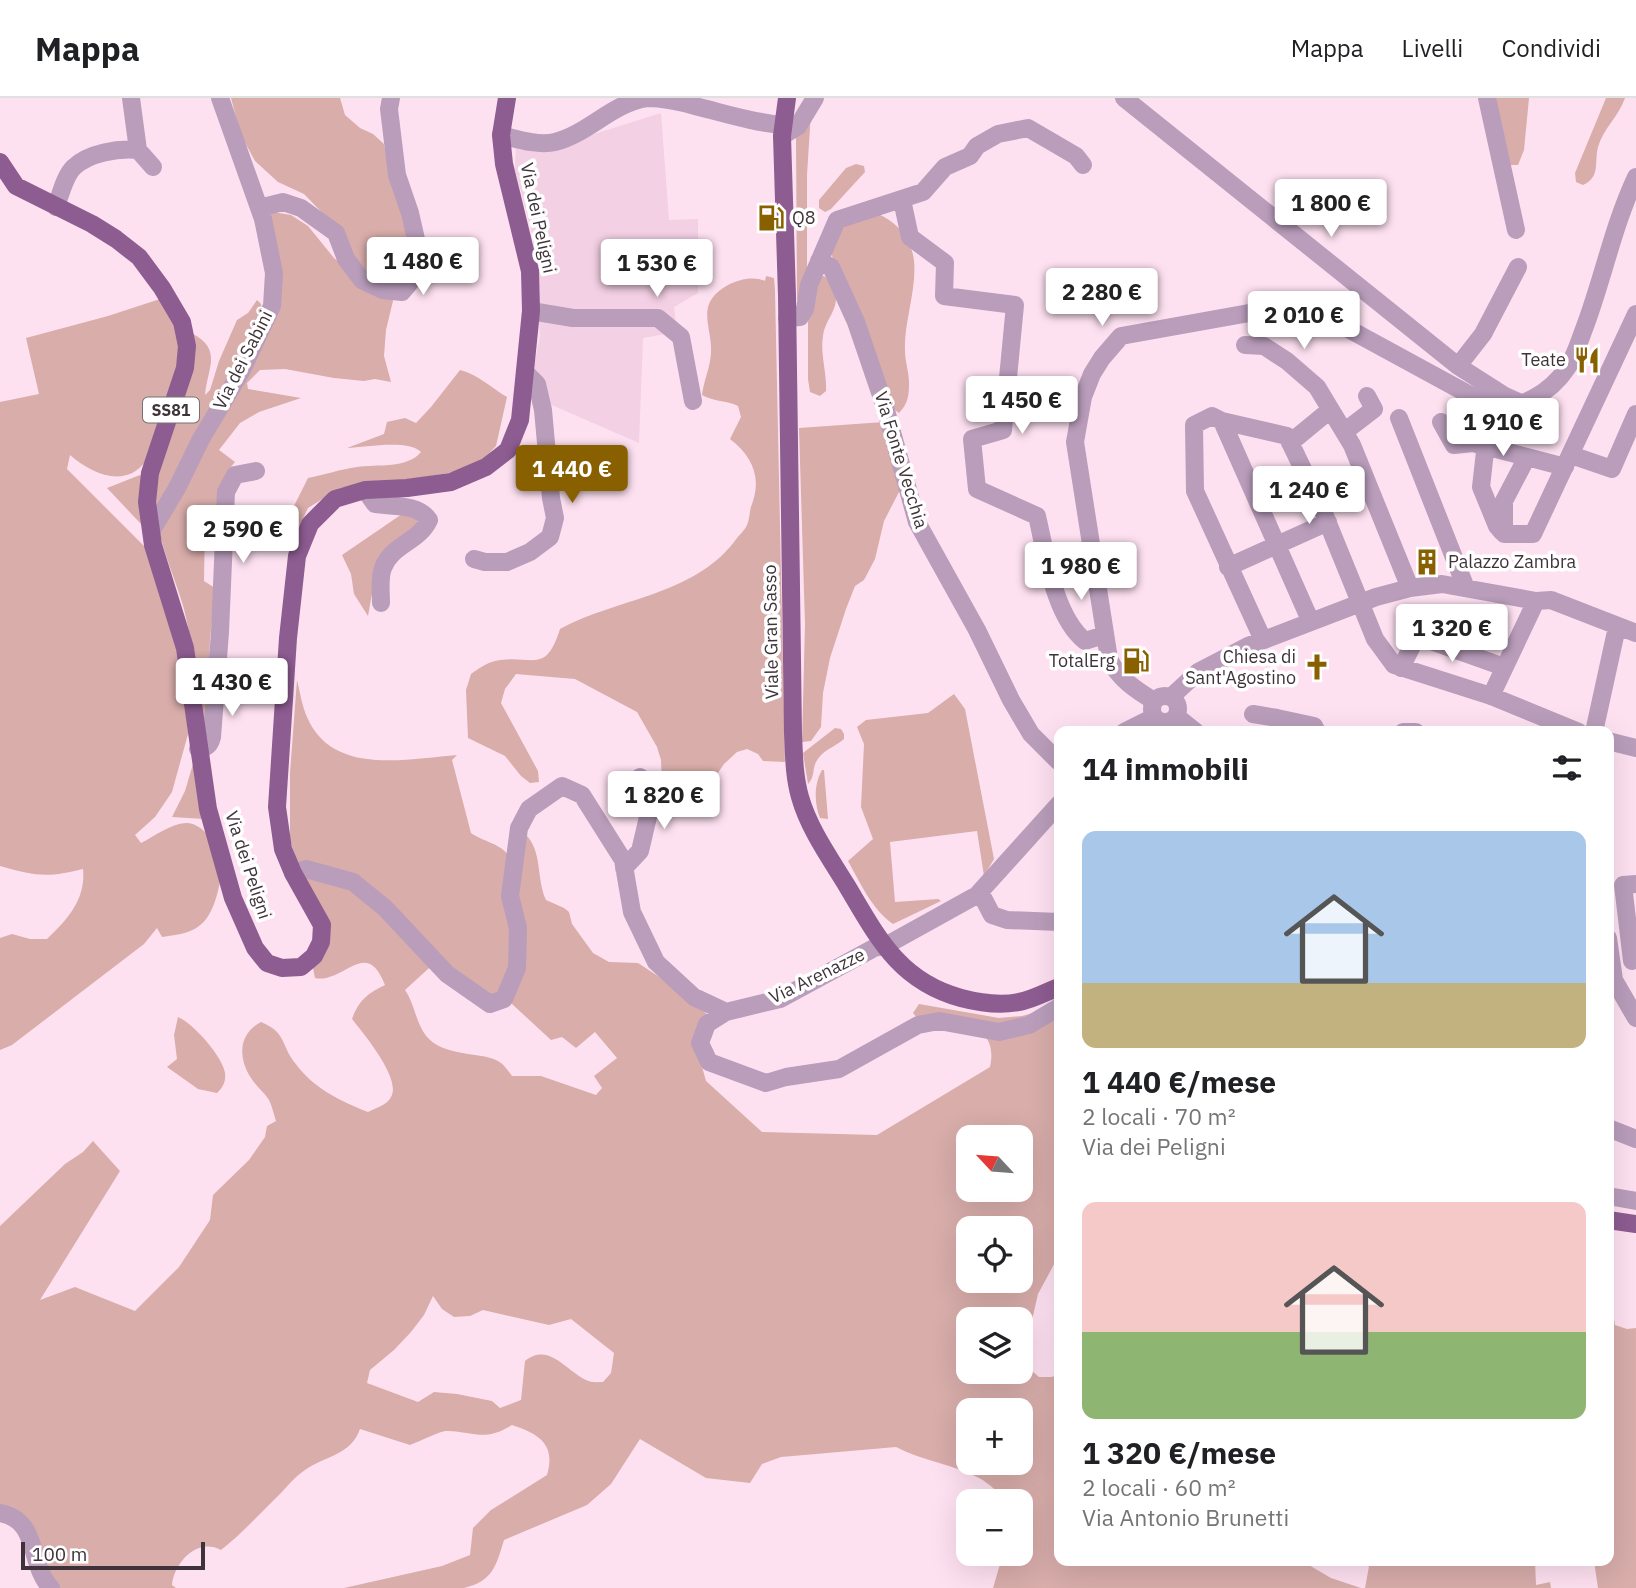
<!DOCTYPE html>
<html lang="it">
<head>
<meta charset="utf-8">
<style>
  :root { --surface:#fff; --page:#f2f2f2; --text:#202124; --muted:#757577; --line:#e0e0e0; --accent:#896000 }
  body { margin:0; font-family:"IBM Plex Sans",sans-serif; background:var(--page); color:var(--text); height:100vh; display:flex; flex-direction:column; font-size:26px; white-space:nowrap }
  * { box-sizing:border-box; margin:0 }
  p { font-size:23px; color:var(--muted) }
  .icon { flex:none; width:38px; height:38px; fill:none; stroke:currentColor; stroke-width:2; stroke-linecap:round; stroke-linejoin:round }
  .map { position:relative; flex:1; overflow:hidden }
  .drawer { position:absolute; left:1054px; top:628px; width:560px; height:840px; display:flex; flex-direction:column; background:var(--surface); border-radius:14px; box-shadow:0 7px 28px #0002 }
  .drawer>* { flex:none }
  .needle { width:46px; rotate:296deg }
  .controls { position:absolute; left:956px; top:1027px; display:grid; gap:14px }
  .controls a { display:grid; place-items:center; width:77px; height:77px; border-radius:14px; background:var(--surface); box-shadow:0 7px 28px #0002; font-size:35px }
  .scale { position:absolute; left:21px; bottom:18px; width:184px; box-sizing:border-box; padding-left:7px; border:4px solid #3e3339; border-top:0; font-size:19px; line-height:24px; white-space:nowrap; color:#3e3339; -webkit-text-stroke:5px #fff; paint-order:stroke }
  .price { position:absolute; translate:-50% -60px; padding:0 16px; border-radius:7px; background:#fff; color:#222; font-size:23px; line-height:46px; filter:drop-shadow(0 2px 4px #0008) }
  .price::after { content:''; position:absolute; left:50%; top:42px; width:21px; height:16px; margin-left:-10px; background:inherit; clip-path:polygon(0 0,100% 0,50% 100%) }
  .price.active { background:var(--accent); color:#fff }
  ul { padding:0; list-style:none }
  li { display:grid; align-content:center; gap:14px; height:371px; padding:0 28px }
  li span { display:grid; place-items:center; height:217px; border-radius:14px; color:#555 }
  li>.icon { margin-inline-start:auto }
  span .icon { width:126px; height:126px; fill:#fffc; stroke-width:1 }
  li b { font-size:30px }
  h2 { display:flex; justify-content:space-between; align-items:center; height:84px; padding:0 28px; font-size:30px }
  header { display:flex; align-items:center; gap:42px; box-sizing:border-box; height:98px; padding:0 35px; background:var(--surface); border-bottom:2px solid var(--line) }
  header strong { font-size:33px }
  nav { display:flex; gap:38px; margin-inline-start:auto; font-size:24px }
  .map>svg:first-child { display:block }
  .built { fill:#f3d0e4 }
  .green { fill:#d8adaa; fill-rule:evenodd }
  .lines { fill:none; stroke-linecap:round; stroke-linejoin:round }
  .minor { stroke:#b99dbb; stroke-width:18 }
  .major { stroke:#8d5c91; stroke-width:18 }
  .labels { text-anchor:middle; stroke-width:7; stroke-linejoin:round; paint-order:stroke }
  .shield { fill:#fff; stroke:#787074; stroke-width:2 }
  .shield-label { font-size:16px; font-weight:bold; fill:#3e3339 }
  .street-label { font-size:18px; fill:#3e3339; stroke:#fff }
  .poi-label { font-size:18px; fill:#3e3339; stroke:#fff; text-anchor:end }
</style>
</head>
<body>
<header>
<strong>Mappa</strong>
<nav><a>Mappa</a><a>Livelli</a><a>Condividi</a></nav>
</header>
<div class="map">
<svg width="1636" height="1490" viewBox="0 0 1636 1490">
  <rect width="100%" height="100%" fill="#fee1f1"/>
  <path class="built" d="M 661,15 L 669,122 L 698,121 L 698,195 L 674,209 L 677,234 L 643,240 L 639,345 L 547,305 L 531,282 L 540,238 L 533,139 L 515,71 L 516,48 L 540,53 Z"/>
  <path class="green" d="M 231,0 L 340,0 L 345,17 L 360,30 L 373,36 L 384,46 L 387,63 L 408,121 L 405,153 L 386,232 L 384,258 L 391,284 L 375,281 L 364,283 L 334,280 L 285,271 L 260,272 L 247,285 L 248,291 L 301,300 L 259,314 L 240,325 L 219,352 L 235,364 C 220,381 220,397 218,420 L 205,426 L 204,483 L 215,490 L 210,541 L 206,631 L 204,639 C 198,596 194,552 184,511 C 176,483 164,457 158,428 L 274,203 L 267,113 L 291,117 L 308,128 L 334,160 L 352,175 L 341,134 L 304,96 L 278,84 L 255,63 L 241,37 Z
    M 1490,0 L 1529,0 L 1524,52 L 1518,67 L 1505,67 Z
    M 1606,0 L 1625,0 C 1619,18 1603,31 1598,49 C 1594,64 1601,79 1583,87 L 1576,84 L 1575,75 Z
    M 811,14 L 807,77 L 807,188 L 803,202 L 797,202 L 796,38 Z
    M 856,66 L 864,68 L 865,74 L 831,111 L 825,114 L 819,110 L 819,102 L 846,70 Z
    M 868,113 C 889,118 903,130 911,150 C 922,178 903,223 905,253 C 905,264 909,274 909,285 C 909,297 908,306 899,315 L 891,309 L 832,158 L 832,151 L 843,123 Z
    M 766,178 L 774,180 L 775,192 L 785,664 L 763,663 L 758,656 L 747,651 L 737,654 L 724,666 L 703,697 L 691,705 L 679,706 L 670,700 L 662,688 L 661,662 L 657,649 L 637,614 L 575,581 L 516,576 L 505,591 L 501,605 L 538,673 L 539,684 L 530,685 L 521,678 L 505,658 L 468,640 L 466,592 L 471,576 C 478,571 486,565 495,563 C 531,555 545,579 560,531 C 617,500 692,498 734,444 C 738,438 745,432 747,427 C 750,421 749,413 752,406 C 762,379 752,358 730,341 L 741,319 L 738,308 C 726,302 714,304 702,297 C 704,281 712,266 711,249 C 711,236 704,219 709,206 C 717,187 748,175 765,183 Z
    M 824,178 C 830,183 836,193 836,202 C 835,215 824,225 823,238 C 820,256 827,275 826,293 L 820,298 L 810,294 L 808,281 L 808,221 L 819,179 Z
    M 160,201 C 170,214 178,227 181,244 C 185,267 174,291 166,312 C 161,326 155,352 146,363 C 125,391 92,376 70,357 L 67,371 L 146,450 L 174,537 L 187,608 L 188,636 L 172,694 L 155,719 L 135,737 L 141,745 C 155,738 170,726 186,725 C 207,725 221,755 221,774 C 220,790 213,819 199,828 C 189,836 175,837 162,839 L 157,830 L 144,846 L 12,947 L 0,952 L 0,840 L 12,836 L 30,841 L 47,841 C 68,821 86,801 83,771 C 48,780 35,778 0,768 L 0,304 L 39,296 L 26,240 L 108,218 Z
    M 257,202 L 261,206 L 263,217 L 157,415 L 153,376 L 193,236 C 223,252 207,271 205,297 L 210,292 L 219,263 L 237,222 L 248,215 Z
    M 460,272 C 478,276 491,290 507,299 L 496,348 L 478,367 L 460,373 L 382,386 L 340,390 L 308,410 L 294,439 L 286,424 L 308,380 C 324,377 341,371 357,369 C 377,366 407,371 421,354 C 409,341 365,349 347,350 L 384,336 L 387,324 L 405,320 L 416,325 L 431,309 Z
    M 884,324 L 900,392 L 884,423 L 875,461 L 864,482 L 855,488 L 846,511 L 830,560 L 823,595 L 821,629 L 811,643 L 802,644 L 805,526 L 799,330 Z
    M 140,377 L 144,381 L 141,426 L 107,390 Z
    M 405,414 L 419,418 L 418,425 L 373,490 L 368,518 L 354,496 L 351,476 L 342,457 Z
    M 297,582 C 300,594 302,608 307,619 C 332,678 406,661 457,657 L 452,662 L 471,735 C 482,743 501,746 508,757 C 513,766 507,780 507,790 C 508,818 532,889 490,899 L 468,886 L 440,860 L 405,892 C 415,906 416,928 429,941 C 448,960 486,953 501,965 C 505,968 509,974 512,978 L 541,978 L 596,997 L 602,990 L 594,978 L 617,960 L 595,934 L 576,950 L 562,939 L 551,942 L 512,906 L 508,896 L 519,861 L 520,828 L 510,795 L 520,735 L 525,736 C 543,753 536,781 546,802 L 564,810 L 569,814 L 572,826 L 593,855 L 609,864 L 638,865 L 673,888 L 708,917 L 694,940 L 706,983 L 762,1034 L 877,1037 L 990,969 C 998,932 970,925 939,922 C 931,921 924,922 917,920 L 913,915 L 919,906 L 999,920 L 1022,918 L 1059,908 L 1059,1157 L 1038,1196 L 1030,1231 L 1027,1256 L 1030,1271 L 1039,1279 L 1051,1279 L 1059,1277 L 1059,1463 L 1302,1463 L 1331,1480 L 1361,1490 L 993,1490 L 1003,1456 L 1020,1456 L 1020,1404 C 1001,1403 995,1388 979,1380 C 953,1366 922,1363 896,1349 L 781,1359 L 762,1366 L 750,1385 L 706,1380 L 640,1341 L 611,1386 L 587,1407 L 504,1442 C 496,1468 493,1483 464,1490 L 344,1490 L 442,1468 L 470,1457 L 473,1430 L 491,1412 L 547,1377 C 556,1346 539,1336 512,1327 C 484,1344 476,1334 447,1333 C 439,1333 419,1344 410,1347 L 360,1331 C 351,1357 325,1358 305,1372 C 296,1378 288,1387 281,1395 C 261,1414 243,1435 221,1452 C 197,1439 174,1465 172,1487 L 176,1490 L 56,1490 L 42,1478 L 29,1424 L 21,1416 L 0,1408 L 0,1128 L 65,1066 L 83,1054 L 93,1043 L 120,1073 L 40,1202 L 75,1189 L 135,1213 L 179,1169 L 210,1122 L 213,1097 L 249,1062 L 265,1039 L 267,1028 L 276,1023 C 274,1017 272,1008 269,1002 C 264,994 256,988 251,980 C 238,960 238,936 261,924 C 286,934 281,947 295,965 C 313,990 340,1003 368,1014 C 376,1010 387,1007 391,999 C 402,981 363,935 352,921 C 358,903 368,895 385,887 C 366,838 344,886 315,880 L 313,870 L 325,840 L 325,828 L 321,813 L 304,785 L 290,742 L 290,675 ZM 968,1040 L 1020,1040 L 1020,1092 L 968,1092 ZM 968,1130 L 1020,1130 L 1020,1183 L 968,1183 ZM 433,1198 L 442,1211 L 454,1219 L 470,1218 L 483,1212 L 549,1227 L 571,1221 L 614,1255 L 611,1275 L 603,1284 C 598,1284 591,1285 586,1282 C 565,1272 549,1244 525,1263 L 521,1302 L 500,1310 L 492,1303 L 457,1296 L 434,1294 L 418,1304 L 367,1285 L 370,1272 L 394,1252 L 411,1234 L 424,1217 ZM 968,1222 L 1020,1222 L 1020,1274 L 968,1274 ZM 968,1312 L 1020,1312 L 1020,1365 L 968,1365 Z
    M 954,596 L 965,611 L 994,761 L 984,778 L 977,733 L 890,744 L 895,804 L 938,801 L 941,803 L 893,826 C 871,810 861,786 848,763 L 873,741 L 861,709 L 864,646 L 857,629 L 866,622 L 928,615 Z
    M 835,630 L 841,631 L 844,636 L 844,641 C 835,649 822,652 816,664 C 812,672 815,679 808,686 L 803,655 Z
    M 193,666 L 204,721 L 172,719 L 185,693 Z
    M 822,672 L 824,672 L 828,721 L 820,720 C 814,705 814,686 822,672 Z
    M 178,919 C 193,925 223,959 225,975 C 226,984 223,989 217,995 L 198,991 L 167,969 L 177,961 L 174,937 Z
    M 1608,1187 L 1615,1227 L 1627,1231 L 1636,1230 L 1636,1490 L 1598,1490 L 1594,1463 L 1608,1463 Z
    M 1370,1463 L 1535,1463 L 1536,1487 L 1550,1484 L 1551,1490 L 1365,1490 Z"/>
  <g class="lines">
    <path class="minor" d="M 1124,0 L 1458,268 L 1505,298 L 1523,306
      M 1487,0 L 1516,132
      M 501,37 C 517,41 538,48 555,44 C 588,36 612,5 647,0 C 665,0 682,4 699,9 C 727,16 755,25 783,27
      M 782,38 L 798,28 L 815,0
      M 138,52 L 153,69
      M 902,102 L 910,139 L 945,165 L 944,198 L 1015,207 L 1003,332 L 972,341 L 977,391 L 1037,418 C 1046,456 1054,518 1085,543 L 1104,537
      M 56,109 C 60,98 65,77 74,69 C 89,55 118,50 138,52 L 131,0
      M 259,110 L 283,104 L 301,110 L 336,135 L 346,161 L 362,182 L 383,192 L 402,194 L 418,175 L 418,150 L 410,115 L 397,77 L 389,11 L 391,0
      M 819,163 L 831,169 L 856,224 L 885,309 L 917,424 L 977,532 L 1011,602 L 1031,636 L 1059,664
      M 531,213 L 573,220 L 658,220 L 681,239 L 693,303
      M 787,220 L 800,219 L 805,211 L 809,187 L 837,122 L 923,94 L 945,69 L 970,58 L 977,48 L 998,36 L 1028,30 L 1076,58 L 1083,67
      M 1245,247 L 1264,248 L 1287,263 L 1317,289 L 1352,347 L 1410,490
      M 1458,268 L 1483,236 L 1518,169
      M 1399,320 L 1466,490
      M 1222,323 L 1310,522
      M 1441,324 L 1454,347 L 1473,345 L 1527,359 L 1504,403 L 1504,436
      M 1488,327 L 1481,389 L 1497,428 L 1502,434
      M 1344,334 L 1374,311 L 1367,298
      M 1290,345 L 1330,312
      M 1571,357 L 1612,371 L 1636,316
      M 1527,359 L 1565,369
      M 365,392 L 375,406 C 392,409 418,405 429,422 C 419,444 391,447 383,470 C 379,480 381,494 381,505
      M 152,432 L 177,390 L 201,341 L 241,274 L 272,208 L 274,175 L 263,121 L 220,0
      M 1504,436 L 1533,436 L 1636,216
      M 474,461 L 485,464 L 507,464 L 530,454 L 550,439 L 555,420 L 551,400 L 543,312 L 537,286 L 527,276
      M 1228,469 L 1328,424
      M 1263,542 L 1195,393 L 1194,327 L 1212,318 L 1222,323 L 1287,338 L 1323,413 L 1375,541 L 1394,567 L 1491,598 L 1579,634
      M 1401,570 L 1417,538 L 1504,569
      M1152 611a13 13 0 1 1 26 0a13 13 0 1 1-26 0Z
      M 1491,598 L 1536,503
      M 1171,599 L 1198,574 L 1248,548 L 1376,499 L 1410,490 L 1442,486 L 1536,503 L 1551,502 L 1636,535
      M 1154,603 C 1136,592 1119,581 1109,561 L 1075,344 L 1083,299 L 1092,276 L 1102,260 L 1121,238 L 1271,211 L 1310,210 L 1490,308 C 1519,314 1551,294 1567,270 C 1575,259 1579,244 1584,231 C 1603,181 1613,128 1636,79
      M 1253,616 L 1277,620
      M 1176,618 L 1196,634
      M 1124,634 L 1154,619
      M 1274,634 L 1277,620 L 1314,628 L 1317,634
      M 1403,634 L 1416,634
      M 1594,634 L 1617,529
      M 1608,643 L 1636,650
      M 198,651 C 207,650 210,647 212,639 L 220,534 L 226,394 L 235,377 L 256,373
      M 624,770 L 640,753 L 648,719 L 640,679
      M 293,775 L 306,771 L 353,784 L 385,810 L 447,876 L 490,906 L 504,901 L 517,870 L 518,830 L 510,798 L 519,730 L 529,711 L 562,688 L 582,697 L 623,762 L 632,814 L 656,864 L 694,899 L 726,914 L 780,901 L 874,850 L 885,848 L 977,797 L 1059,706
      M 980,794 L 992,817 L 1007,822 L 1059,824
      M 1608,840 L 1614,882 L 1636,920
      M 1632,863 L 1623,787 L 1636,786
      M 726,914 L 707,926 L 700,945 L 709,964 L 766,985 L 786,979 L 839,971 L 918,927 L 939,923 L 999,934 L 1029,927 L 1059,909
      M 1608,1030 L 1636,1041
      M 1608,1098 L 1636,1103
      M 0,1415 C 40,1422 28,1467 51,1490"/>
    <path class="major" d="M 787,0 L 782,38 L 787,198 L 793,635 C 794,657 794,678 800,699 C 809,731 830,760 847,788 C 878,840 899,883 961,900 C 980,905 999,908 1019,904 C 1032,902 1046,894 1059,889
      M 0,64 L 16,88 L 92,126 L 116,141 L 139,159 L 162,190 L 182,224 L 187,248 L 185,270 L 150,375 L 147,404 L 153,447 L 185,550 L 208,711 L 233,800 L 255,850 L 267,865 L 282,870 L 301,869 L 314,858 L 321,844 L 322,827 L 293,775 L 283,751 L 277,709 L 288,540 L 297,458 L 310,426 L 335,401 L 365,392 L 407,390 L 451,384 L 486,369 L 508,352 L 520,322 L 531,213 L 530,173 L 504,66 L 501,37 L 507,0
      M 1608,1122 L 1636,1126"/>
  </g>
  <defs>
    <g id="fuel-bare" transform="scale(2.1)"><path d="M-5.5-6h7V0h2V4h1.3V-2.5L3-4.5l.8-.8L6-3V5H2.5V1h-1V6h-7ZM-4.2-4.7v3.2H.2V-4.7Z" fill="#896000" stroke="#fff" stroke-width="2.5" paint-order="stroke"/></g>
    <g id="restaurant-bare" transform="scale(2.1)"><path d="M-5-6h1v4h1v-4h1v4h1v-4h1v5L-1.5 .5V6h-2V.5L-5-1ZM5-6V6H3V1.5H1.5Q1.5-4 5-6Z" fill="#896000" stroke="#fff" stroke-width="2.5" paint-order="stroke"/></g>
    <g id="building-bare" transform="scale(2.1)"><path d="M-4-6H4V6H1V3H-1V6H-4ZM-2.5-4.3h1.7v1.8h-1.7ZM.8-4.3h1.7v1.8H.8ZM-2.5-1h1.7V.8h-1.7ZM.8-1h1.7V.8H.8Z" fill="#896000" stroke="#fff" stroke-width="2.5" paint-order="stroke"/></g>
    <g id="church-bare" transform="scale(2.1)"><path d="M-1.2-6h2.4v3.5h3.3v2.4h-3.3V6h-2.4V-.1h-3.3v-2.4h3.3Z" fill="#896000" stroke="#fff" stroke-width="2.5" paint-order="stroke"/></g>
  </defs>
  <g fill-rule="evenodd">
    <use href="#fuel-bare" x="771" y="120"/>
    <use href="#restaurant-bare" x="1587" y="262"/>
    <use href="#building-bare" x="1427" y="464"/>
    <use href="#fuel-bare" x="1136" y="563"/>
    <use href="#church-bare" x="1317" y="569"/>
  </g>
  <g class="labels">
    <rect class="shield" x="143" y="299.5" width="56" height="25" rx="5"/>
    <g class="shield-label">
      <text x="171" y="318">SS81</text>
    </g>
    <g class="street-label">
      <text transform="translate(538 120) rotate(78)" y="6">Via dei Peligni</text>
      <text transform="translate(243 262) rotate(-63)" y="6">Via dei Sabini</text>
      <text transform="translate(901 362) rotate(73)" y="6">Via Fonte Vecchia</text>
      <text transform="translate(771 534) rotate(-91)" y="6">Viale Gran Sasso</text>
      <text transform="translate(248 767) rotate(72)" y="6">Via dei Peligni</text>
      <text transform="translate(817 878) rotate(-26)" y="6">Via Arenazze</text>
    </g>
    <g class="poi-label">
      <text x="792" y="126" text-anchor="start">Q8</text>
      <text x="1566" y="268">Teate</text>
      <text x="1448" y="470" text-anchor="start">Palazzo Zambra</text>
      <text x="1296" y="565">Chiesa di<tspan x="1296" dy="21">Sant'Agostino</tspan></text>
      <text x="1115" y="569">TotalErg</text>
    </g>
  </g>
</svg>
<div class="controls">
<a><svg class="needle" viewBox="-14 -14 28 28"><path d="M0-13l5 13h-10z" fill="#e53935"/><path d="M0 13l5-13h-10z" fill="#757577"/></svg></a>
<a><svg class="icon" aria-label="locate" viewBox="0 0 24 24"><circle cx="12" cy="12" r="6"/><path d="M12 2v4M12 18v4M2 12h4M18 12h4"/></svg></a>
<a><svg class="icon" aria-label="layers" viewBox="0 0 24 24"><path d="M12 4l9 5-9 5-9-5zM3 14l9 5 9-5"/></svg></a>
<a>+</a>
<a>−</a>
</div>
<div class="scale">100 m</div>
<b class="price" style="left:1331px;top:141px">1 800 €</b>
<b class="price" style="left:423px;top:199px">1 480 €</b>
<b class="price" style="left:657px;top:201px">1 530 €</b>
<b class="price" style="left:1102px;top:230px">2 280 €</b>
<b class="price" style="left:1304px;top:253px">2 010 €</b>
<b class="price" style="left:1022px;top:338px">1 450 €</b>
<b class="price" style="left:1503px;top:360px">1 910 €</b>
<b class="price active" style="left:572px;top:407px">1 440 €</b>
<b class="price" style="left:1309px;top:428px">1 240 €</b>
<b class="price" style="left:243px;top:467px">2 590 €</b>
<b class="price" style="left:1081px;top:504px">1 980 €</b>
<b class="price" style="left:1452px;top:566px">1 320 €</b>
<b class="price" style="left:232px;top:620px">1 430 €</b>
<b class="price" style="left:664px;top:733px">1 820 €</b>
<section class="drawer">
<h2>14 immobili<svg class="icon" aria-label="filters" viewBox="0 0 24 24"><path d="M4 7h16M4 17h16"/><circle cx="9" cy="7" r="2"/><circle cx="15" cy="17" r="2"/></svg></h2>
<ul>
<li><span style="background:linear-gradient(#a9c7e8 70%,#c2b280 0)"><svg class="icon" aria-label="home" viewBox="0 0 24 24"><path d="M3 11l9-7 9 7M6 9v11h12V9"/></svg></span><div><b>1 440 €/mese</b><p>2 locali · 70 m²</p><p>Via dei Peligni</p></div></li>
<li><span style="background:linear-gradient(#f6c9c9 60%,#8fb573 0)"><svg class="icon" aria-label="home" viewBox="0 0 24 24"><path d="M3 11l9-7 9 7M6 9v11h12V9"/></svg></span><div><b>1 320 €/mese</b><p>2 locali · 60 m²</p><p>Via Antonio Brunetti</p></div></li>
</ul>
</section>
</div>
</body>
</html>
